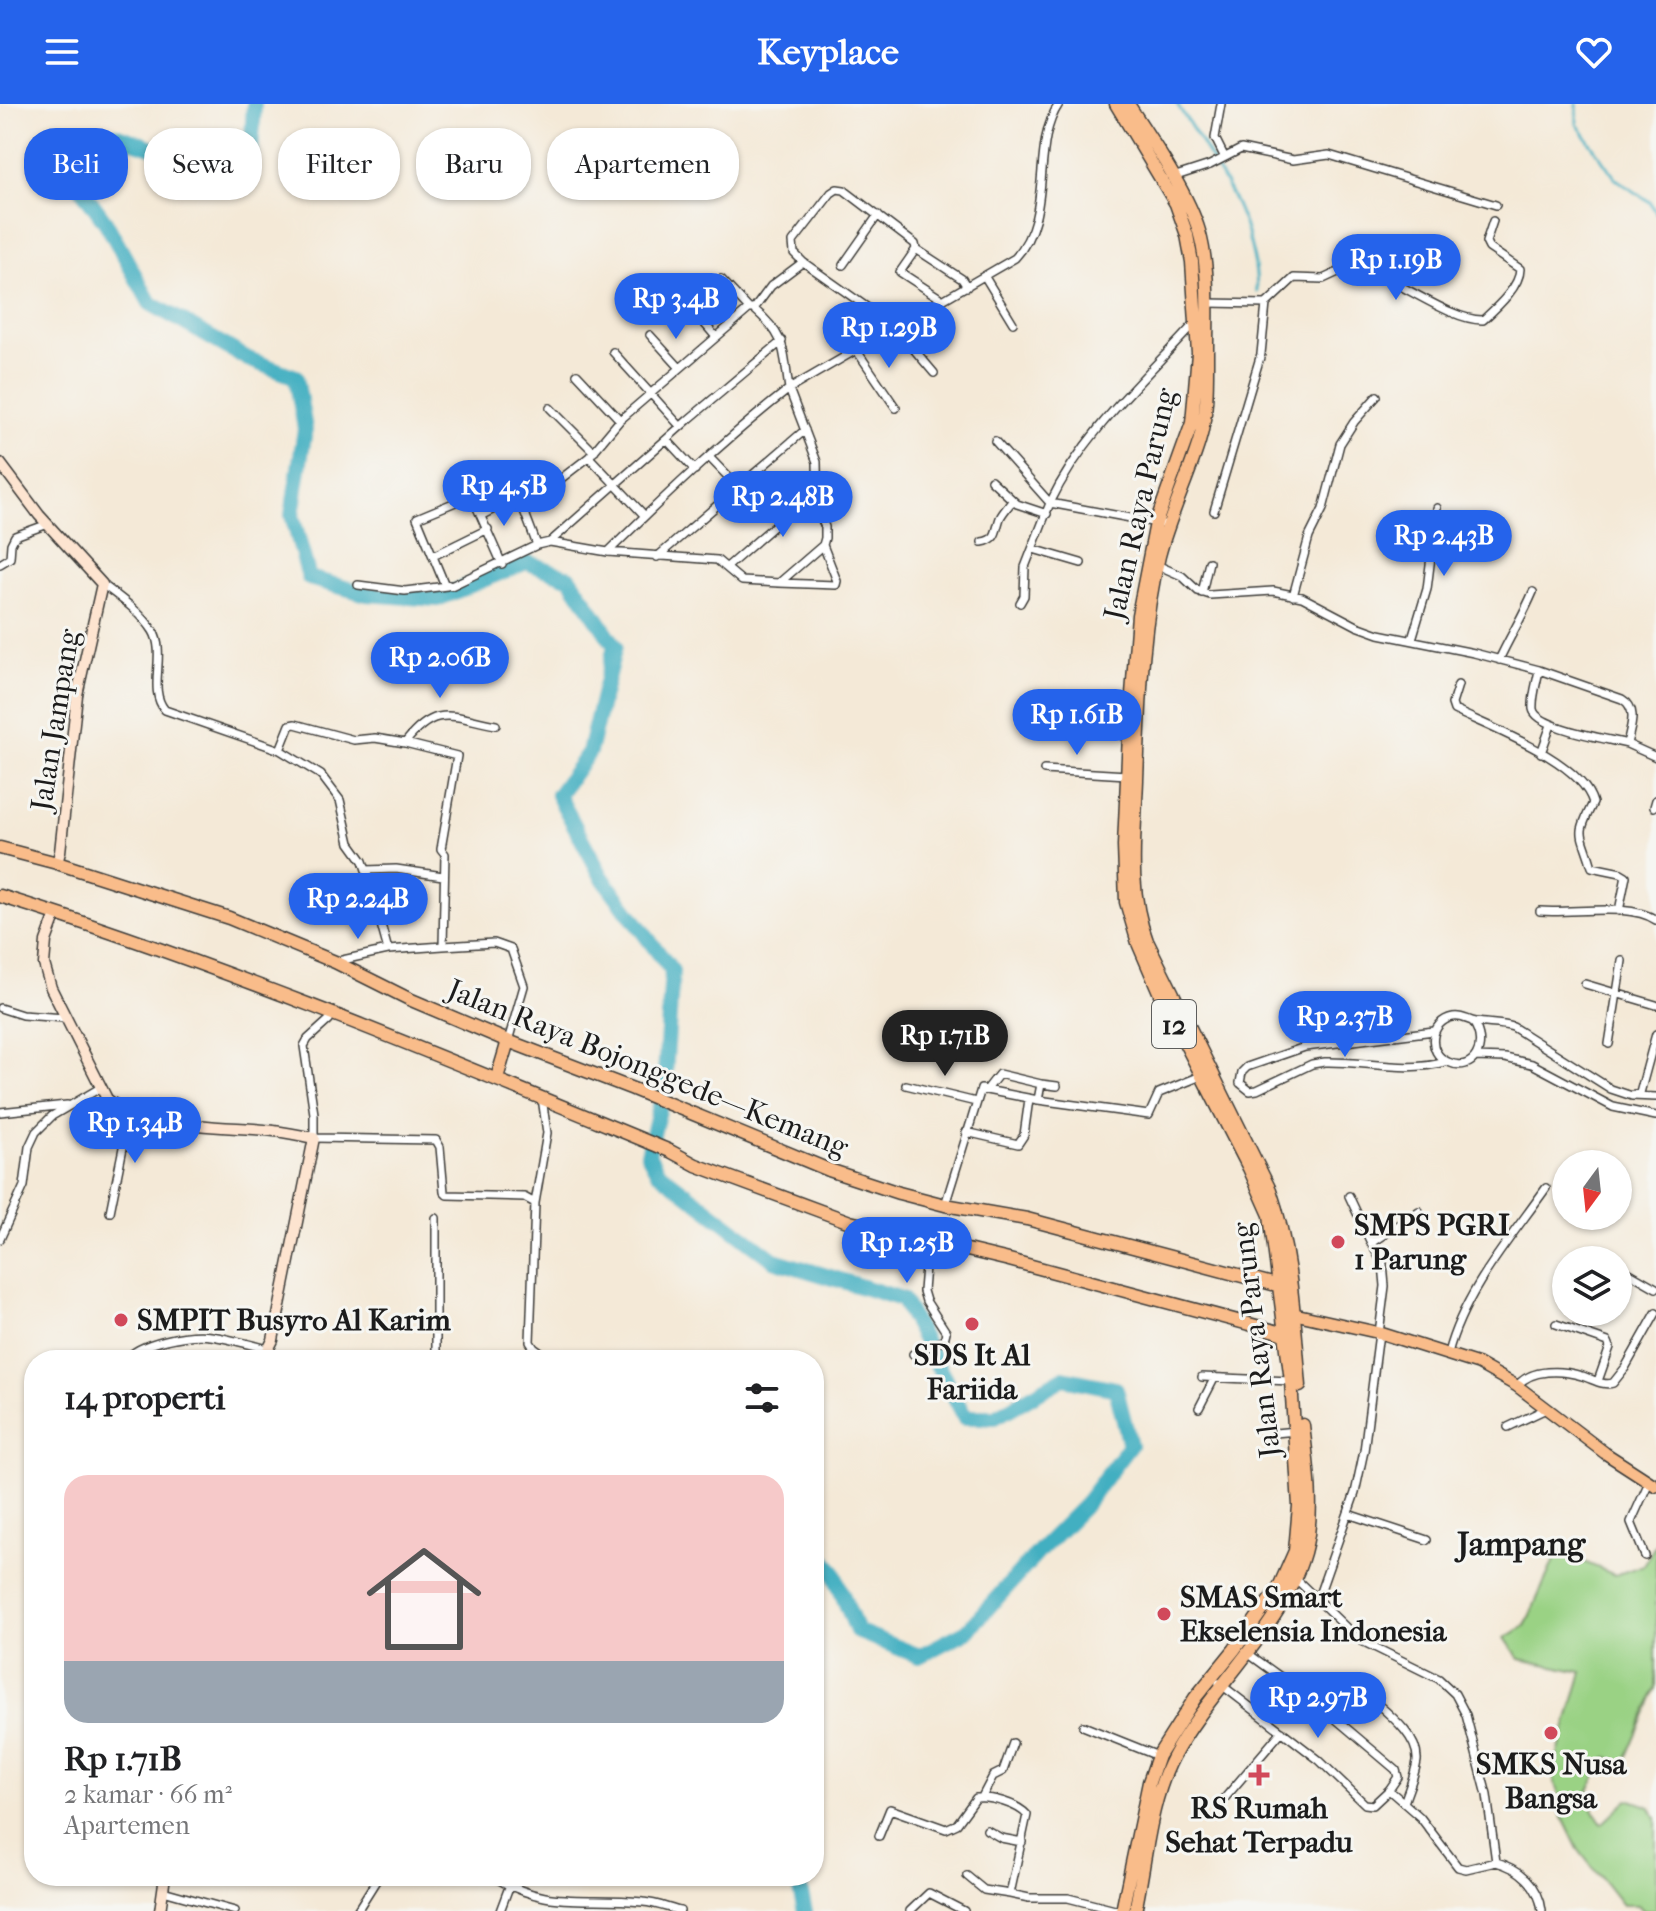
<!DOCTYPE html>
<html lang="id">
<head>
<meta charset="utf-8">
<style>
  :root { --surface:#fff; --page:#f6f6f6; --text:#202124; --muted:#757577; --line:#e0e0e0; --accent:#2563eb }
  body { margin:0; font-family:"IM FELL French Canon",serif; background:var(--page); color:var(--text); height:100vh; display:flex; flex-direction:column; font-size:30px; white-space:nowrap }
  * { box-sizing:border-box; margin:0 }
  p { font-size:26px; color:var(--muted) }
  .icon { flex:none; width:44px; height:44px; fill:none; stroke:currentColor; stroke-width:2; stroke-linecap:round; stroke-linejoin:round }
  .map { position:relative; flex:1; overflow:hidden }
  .side { position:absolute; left:24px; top:1246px; width:800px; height:536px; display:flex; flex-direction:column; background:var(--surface); border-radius:32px; box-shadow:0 2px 6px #0004 }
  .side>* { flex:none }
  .banner { position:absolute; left:24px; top:24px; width:800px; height:72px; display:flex; gap:16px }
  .needle { width:52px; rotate:195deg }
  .controls { position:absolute; left:1552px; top:1046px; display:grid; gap:16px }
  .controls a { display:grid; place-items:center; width:80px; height:80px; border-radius:50%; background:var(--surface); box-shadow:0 2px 6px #0004; font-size:40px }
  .price { position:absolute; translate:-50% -68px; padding:0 18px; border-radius:28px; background:var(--accent); color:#fff; font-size:26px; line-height:52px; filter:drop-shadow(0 2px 4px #0008) }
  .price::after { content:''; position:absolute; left:50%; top:48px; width:24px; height:18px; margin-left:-12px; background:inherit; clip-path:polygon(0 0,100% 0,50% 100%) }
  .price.on { background:#222; color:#fff }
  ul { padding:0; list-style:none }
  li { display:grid; align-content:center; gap:16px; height:424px; padding:0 40px }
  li+li { border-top:2px solid var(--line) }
  li span { display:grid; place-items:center; height:248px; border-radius:24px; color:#555 }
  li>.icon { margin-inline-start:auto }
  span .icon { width:144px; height:144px; fill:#fffc; stroke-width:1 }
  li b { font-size:34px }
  h2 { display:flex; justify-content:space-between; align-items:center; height:96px; padding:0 40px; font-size:34px }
  .chip { padding:0 28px; border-radius:32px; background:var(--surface); box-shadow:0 2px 6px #0004; font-size:28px; line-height:72px }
  .chip.on { background:var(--accent); color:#fff }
  header { display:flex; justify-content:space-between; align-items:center; height:104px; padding:0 40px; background:var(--accent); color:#fff; font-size:36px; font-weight:800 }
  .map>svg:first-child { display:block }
  .green { fill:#9ad284; stroke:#5b7750; stroke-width:2 }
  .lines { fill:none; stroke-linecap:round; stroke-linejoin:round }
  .stream { stroke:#43afc1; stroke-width:3 }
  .river { stroke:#43afc1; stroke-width:16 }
  .street-casing { stroke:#3c3b38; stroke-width:10 }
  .secondary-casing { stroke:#3c3b38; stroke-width:13 }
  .primary-casing { stroke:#3c3b38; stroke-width:14 }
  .highway-casing { stroke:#3c3b38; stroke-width:15 }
  .street { stroke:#fff; stroke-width:7 }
  .secondary { stroke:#fde4d0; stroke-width:10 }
  .primary { stroke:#f9bc8a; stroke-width:11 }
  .highway { stroke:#f9bc8a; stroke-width:12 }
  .poi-dot { fill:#d1495b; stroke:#f6f6f2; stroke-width:3 }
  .labels { text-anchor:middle; stroke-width:6; stroke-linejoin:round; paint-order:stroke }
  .shield { fill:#f6f6f2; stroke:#5d5d5c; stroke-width:2 }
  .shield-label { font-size:28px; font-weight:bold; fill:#1c1c1c }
  .street-label { font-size:30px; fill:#1c1c1c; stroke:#f6f6f2 }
  .poi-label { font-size:30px; font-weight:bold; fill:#1c1c1c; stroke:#f6f6f2; text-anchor:start }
  .quarter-label { font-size:34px; font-weight:bold; fill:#1c1c1c; stroke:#f6f6f2 }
</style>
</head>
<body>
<header><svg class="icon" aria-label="menu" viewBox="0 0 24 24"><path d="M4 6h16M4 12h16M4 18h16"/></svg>Keyplace<svg class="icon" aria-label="heart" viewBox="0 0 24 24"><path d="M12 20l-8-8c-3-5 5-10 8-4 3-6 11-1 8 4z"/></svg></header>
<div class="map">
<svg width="1656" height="1807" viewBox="0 0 1656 1807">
  <rect width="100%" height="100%" fill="#f6f6f2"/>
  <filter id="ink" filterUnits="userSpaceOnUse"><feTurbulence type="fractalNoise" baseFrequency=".0125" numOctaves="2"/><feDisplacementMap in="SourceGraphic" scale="16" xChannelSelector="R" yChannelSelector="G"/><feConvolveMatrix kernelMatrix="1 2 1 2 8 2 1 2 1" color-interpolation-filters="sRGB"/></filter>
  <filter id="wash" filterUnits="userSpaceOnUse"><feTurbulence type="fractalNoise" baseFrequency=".006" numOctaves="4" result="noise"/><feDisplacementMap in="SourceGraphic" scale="32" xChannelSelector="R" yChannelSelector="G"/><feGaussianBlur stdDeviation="1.8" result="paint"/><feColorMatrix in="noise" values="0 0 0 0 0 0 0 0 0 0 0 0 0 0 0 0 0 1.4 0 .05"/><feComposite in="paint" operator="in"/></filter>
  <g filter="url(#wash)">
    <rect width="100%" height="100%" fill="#f4e9d7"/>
    <path class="green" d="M 1656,1439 L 1656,1584 L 1624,1659 L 1606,1653 L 1602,1658 L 1586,1693 L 1602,1720 L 1628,1695 L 1651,1703 L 1656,1715 L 1656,1807 L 1644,1807 L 1638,1801 L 1622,1801 L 1578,1745 L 1561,1710 L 1560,1695 L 1552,1670 L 1582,1568 L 1520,1555 L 1505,1534 L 1525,1522 L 1558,1447 L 1615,1471 L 1644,1461 Z"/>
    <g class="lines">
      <path class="stream" d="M 1177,0 C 1213,59 1257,117 1257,188
        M 1577,0 L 1577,20 L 1616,75 L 1650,98 L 1656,109"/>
      <path class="river" d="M 254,0 L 251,52 L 174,51 L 115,31 L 79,81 L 106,119 L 150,199 L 248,255 L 296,273 L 305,325 L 292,411 L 309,474 L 367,490 L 437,495 L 526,458 L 570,474 L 615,542 L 589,648 L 558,691 L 602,773 L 672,867 L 664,986 L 648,1050 L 657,1067 L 774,1156 L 902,1195 L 965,1313 L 995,1313 L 1063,1274 L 1116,1285 L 1130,1341 L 1083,1403 L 1043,1443 L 967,1527 L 919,1552 L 857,1527 L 832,1465 L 814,1446
        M 797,1772 L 805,1807"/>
    </g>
  </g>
  <g filter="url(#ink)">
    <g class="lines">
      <g class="street-casing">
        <path id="street" d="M 1221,0 L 1215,34 L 1224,52
          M 1173,73 L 1210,61 L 1241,45 L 1293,56 L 1329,51 L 1496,101
          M 916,145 L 962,175 L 967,183
          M 803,158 L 895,223 L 934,269
          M 843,161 L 878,111
          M 985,173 L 1013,219
          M 721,175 L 749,205
          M 1207,199 L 1266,200 L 1294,174 L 1323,175 L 1351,162 C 1390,168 1447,217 1483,216 C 1496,204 1520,183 1520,165 L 1489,144 L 1486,138 L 1493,117
          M 693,206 L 716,233
          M 650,231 L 680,264
          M 857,247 L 896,304
          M 613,248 L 680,322
          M 577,270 L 620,316
          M 550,304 L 594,348
          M 667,336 L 695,366
          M 995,337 L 1050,399 C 1084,328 1143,276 1195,219
          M 589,353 L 645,412
          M 709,353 L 738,383
          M 991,376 L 1017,400 L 1047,410
          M 1214,407 L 1261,250 L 1266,200
          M 482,411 L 506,399 L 523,404
          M 550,438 L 688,316 L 782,237
          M 982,438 C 998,435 995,428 1000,414 C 1003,408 1008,403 1012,397
          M 537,441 L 523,404 L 589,353 L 620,316 L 749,205 L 754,205
          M 1033,445 L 1081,459
          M 608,448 C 666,391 725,335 789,285 C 783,245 787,233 754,205 L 771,182 L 803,158 L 794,149 L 793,138 L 831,89 L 837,85 L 844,86 L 915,140 L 916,145 L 900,168 L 943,196
          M 433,452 L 488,425
          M 657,453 L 805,326
          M 0,460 L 10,454 L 11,440 L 15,432 L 48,420
          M 502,460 L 474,397 L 458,397 L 417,414 L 444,479 L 451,482 L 537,441 L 550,438 L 608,448 L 717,456 L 742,477 L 779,479 L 823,441 L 825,434 L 825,423 L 818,407 L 817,358 L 789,285 L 1015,154 C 1055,110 1030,43 1059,0
          M 1157,461 L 1182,472 L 1198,487 L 1210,491 L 1273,487 L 1302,493 L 1357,522 L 1379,530 L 1474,549 L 1539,566 L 1622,595 C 1639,605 1630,624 1627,640 L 1656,653
          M 727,463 L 819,383
          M 779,479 L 836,481 L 837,477 L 823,441
          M 102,480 C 119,493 141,508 153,527 C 167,550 147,586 165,606 L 280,646 L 321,671 L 340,696 L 350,739 L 363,757 L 366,766 L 388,846
          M 358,481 L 405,487 L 447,482
          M 1202,489 L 1209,458
          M 1293,492 L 1309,433 L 1323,405 L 1340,340 L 1354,318 L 1377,292
          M 1020,499 L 1024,492 L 1025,463 L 1050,399 L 1168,421
          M 1412,535 L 1427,485 L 1437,404
          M 1499,556 C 1510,532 1523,512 1533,488
          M 1539,566 C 1537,578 1532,593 1533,605 C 1536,624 1609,635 1627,640
          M 1458,581 L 1452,600 L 1454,606 C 1491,624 1582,657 1593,699 C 1575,734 1582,727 1592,763 L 1621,769 L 1626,772 L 1619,807
          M 405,639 C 436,599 452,613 496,621
          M 280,646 L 290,621 L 295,620 L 354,636 L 375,634 L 405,639 L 457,652 L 441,745 L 445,750 L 443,842 L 388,846 L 338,857
          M 1541,649 L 1551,621
          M 1044,666 L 1127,671
          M 1654,703 L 1656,696
          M 366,766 L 396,765 L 443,772
          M 1540,807 C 1573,810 1629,798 1656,816
          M 443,842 L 494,839 L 511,845 L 524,882 L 508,937
          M 1585,880 L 1656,901
          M 0,904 L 22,911 L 65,914
          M 329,916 L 308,935 L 304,942 L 314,1010 L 314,1034 L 436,1036 L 440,1043 L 444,1088 L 447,1091 L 524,1093 L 535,1099 L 530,1238 L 534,1244 L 551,1256
          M 1473,918 C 1489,941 1474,970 1448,958 C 1426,949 1430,917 1453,913 C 1462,911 1468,917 1476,918 C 1489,920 1501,919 1513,923 L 1611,985 L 1632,992 L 1656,993
          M 1609,940 L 1622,857
          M 1475,953 L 1505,954 L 1532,960 L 1613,1003 L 1656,1012
          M 1240,979 L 1250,987 L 1257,986 L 1312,960 L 1325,958 C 1365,957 1407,969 1445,958
          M 1240,979 L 1242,968 L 1247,963 L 1305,943 L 1434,927
          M 906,981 L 976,998
          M 988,984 L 999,970 L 1041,980
          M 1632,992 L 1640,989 L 1656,930
          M 1038,996 L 1041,980 L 1057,982
          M 0,1008 L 67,1001
          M 966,1028 L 1018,1040 L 1024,1031 L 1029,995
          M 1349,1092 L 1371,1139
          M 535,1099 L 547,1029 L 542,994
          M 945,1101 L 981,985 L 1038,996 L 1149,1011 L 1159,989 L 1201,972
          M 110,1108 L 130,1009
          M 436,1114 L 436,1256
          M 909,1133 L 910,1140 L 926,1150 L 923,1187 L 926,1197 L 946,1228 L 944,1236 L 913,1250
          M 0,1135 L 24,1082 L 29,1043 L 36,1028 L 52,1012 L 100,984
          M 1618,1166 L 1621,1164 L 1656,1184
          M 1605,1215 L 1607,1208
          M 1556,1220 L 1608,1238 L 1610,1243 L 1598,1277
          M 1448,1249 C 1464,1188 1510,1135 1546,1084
          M 126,1256 C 139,1238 189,1229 211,1232 C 230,1235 249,1240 268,1245
          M 1202,1273 L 1291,1277
          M 1517,1282 C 1531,1264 1562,1266 1582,1272 C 1593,1275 1602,1282 1613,1279 L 1625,1264 L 1656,1209
          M 1199,1304 L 1215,1273
          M 1508,1323 L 1546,1305
          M 1275,1329 L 1296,1327
          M 1348,1410 L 1427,1436
          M 1645,1452 L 1631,1418 L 1649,1378
          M 1295,1474 L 1358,1535 L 1439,1575 L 1455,1590 L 1466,1611 L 1487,1691 L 1496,1758 C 1520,1764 1539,1781 1542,1807
          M 1318,1494 L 1355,1389 L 1364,1347 L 1385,1182 L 1383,1160 L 1371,1139 L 1419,1107
          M 1219,1579 L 1319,1656 L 1365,1700 L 1373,1701 L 1389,1686 L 1398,1673 L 1396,1666 L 1318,1600 L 1246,1548
          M 1365,1589 C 1383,1606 1419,1630 1417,1657 C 1415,1671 1408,1686 1404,1699
          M 1083,1622 L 1158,1652
          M 1389,1686 L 1420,1713 L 1458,1763 L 1466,1765 L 1496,1758
          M 982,1693 L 993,1672 L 1003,1667 L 1013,1639
          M 1224,1695 L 1282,1627
          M 987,1726 L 1001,1734 L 1022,1738
          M 879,1732 L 890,1705 L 946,1725 L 957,1720 L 976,1694 C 990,1692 1018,1700 1027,1711 L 1010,1790 L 1029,1794 L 1068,1794 L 1119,1807
          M 492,1772 C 550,1807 582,1791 643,1798 C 656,1799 668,1804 680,1807
          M 967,1772 L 984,1786 L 1010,1790
          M 163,1787 L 235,1807
          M 357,1807 L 379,1772
          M 500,1807 L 509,1783 L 505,1772
          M 910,1807 L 929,1789 L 964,1807"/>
      </g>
      <g class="secondary-casing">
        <path id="secondary" d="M 0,359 L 39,411 L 102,480 L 77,591 L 60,748 L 57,759
          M 56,810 L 46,837 L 44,860 L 51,884 L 107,995 C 140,1023 221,1022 265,1026 C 281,1027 298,1031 314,1034 L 273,1236 L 263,1256
          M 160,1807 L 165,1772"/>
      </g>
      <g class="primary-casing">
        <path id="primary" d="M 1286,1208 L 1380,1229 L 1478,1260 L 1517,1282 L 1605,1349 L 1656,1382"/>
      </g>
      <g class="highway-casing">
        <path id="highway" d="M 1116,0 L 1176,100 L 1187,131 L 1192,158 L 1198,249 L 1192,319 L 1156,419 L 1138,511 L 1129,630 L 1124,742 L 1126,798 L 1138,839 L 1160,890 L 1249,1064 L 1270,1111 L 1291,1277 L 1299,1402 L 1295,1447 L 1279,1483 L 1234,1546 L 1195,1594 L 1158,1652 L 1149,1678 L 1122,1807
          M 1128,0 C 1150,34 1188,89 1199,127 C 1210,166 1207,208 1207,248 C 1207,278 1208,309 1199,338 C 1187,377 1169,413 1159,452 C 1141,525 1140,601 1137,676 C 1135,731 1127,785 1147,837 L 1270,1086 C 1292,1150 1294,1215 1300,1282
          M 0,744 L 57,759 L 229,814 L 335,858 L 409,895 L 508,937 L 633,985 L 829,1066 L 899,1089 L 945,1101 L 1027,1115 L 1284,1183
          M 0,792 C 229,863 449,956 670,1047 L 696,1061 L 850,1118 L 1009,1156 L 1290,1231
          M 497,974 L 508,937
          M 1135,1807 C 1146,1757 1149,1699 1173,1653 C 1212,1579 1295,1515 1308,1430 C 1313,1394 1307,1357 1303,1321"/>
      </g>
      <use href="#street" class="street"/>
      <use href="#secondary" class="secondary"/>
      <use href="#primary" class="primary"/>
      <use href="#highway" class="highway"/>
    </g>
  </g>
  <g class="poi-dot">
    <circle cx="1338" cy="1138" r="8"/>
    <circle cx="121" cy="1216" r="8"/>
    <circle cx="972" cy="1220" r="8"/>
    <circle cx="1164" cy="1510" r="8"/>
    <circle cx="1551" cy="1629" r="8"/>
    <path d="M1255 1659h8v8h8v8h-8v8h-8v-8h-8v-8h8z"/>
  </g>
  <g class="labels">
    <rect class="shield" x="1152" y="896" width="44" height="48" rx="6"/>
    <g class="shield-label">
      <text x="1174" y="930">12</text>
    </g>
    <g class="street-label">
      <text transform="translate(1140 400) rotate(-77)" y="10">Jalan Raya Parung</text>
      <text transform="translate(55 616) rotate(-81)" y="10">Jalan Jampang</text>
      <text transform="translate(648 964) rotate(22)" y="10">Jalan Raya Bojonggede—Kemang</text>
      <text transform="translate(1256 1236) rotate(-97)" y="10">Jalan Raya Parung</text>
    </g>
    <g class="poi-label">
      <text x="1354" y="1131">SMPS PGRI<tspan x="1354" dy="34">1 Parung</tspan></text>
      <text x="137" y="1226">SMPIT Busyro Al Karim</text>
      <text x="972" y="1261" text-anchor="middle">SDS It Al<tspan x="972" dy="34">Fariida</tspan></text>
      <text x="1180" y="1503">SMAS Smart<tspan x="1180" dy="34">Ekselensia Indonesia</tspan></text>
      <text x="1551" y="1670" text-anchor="middle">SMKS Nusa<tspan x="1551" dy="34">Bangsa</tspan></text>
      <text x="1259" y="1714" text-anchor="middle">RS Rumah<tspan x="1259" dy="34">Sehat Terpadu</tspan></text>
    </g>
    <g class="quarter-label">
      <text x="1521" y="1451">Jampang</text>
    </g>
  </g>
</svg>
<div class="controls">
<a><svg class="needle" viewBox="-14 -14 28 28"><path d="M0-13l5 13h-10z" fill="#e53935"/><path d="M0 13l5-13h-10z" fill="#757577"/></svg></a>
<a><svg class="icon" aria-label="layers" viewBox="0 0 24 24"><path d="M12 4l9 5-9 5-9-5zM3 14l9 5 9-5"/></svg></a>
</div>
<b class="price" style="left:1396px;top:198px">Rp 1.19B</b>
<b class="price" style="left:676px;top:237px">Rp 3.4B</b>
<b class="price" style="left:889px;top:266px">Rp 1.29B</b>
<b class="price" style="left:504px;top:424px">Rp 4.5B</b>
<b class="price" style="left:783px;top:435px">Rp 2.48B</b>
<b class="price" style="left:1444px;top:474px">Rp 2.43B</b>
<b class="price" style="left:440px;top:596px">Rp 2.06B</b>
<b class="price" style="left:1077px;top:653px">Rp 1.61B</b>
<b class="price" style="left:358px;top:837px">Rp 2.24B</b>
<b class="price" style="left:1345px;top:955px">Rp 2.37B</b>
<b class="price on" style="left:945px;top:974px">Rp 1.71B</b>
<b class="price" style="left:135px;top:1061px">Rp 1.34B</b>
<b class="price" style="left:907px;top:1181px">Rp 1.25B</b>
<b class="price" style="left:1318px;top:1636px">Rp 2.97B</b>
<div class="banner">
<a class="chip on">Beli</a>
<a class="chip">Sewa</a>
<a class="chip">Filter</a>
<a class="chip">Baru</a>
<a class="chip">Apartemen</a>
</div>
<section class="side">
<h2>14 properti<svg class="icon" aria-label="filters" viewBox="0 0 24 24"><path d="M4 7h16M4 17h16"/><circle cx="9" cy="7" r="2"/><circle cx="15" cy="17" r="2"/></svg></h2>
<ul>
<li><span style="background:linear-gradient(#f6c9c9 75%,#9aa5b1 0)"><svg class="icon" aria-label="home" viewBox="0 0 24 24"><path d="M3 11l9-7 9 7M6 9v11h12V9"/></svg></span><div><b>Rp 1.71B</b><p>2 kamar · 66 m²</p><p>Apartemen</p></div></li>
</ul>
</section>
</div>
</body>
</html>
